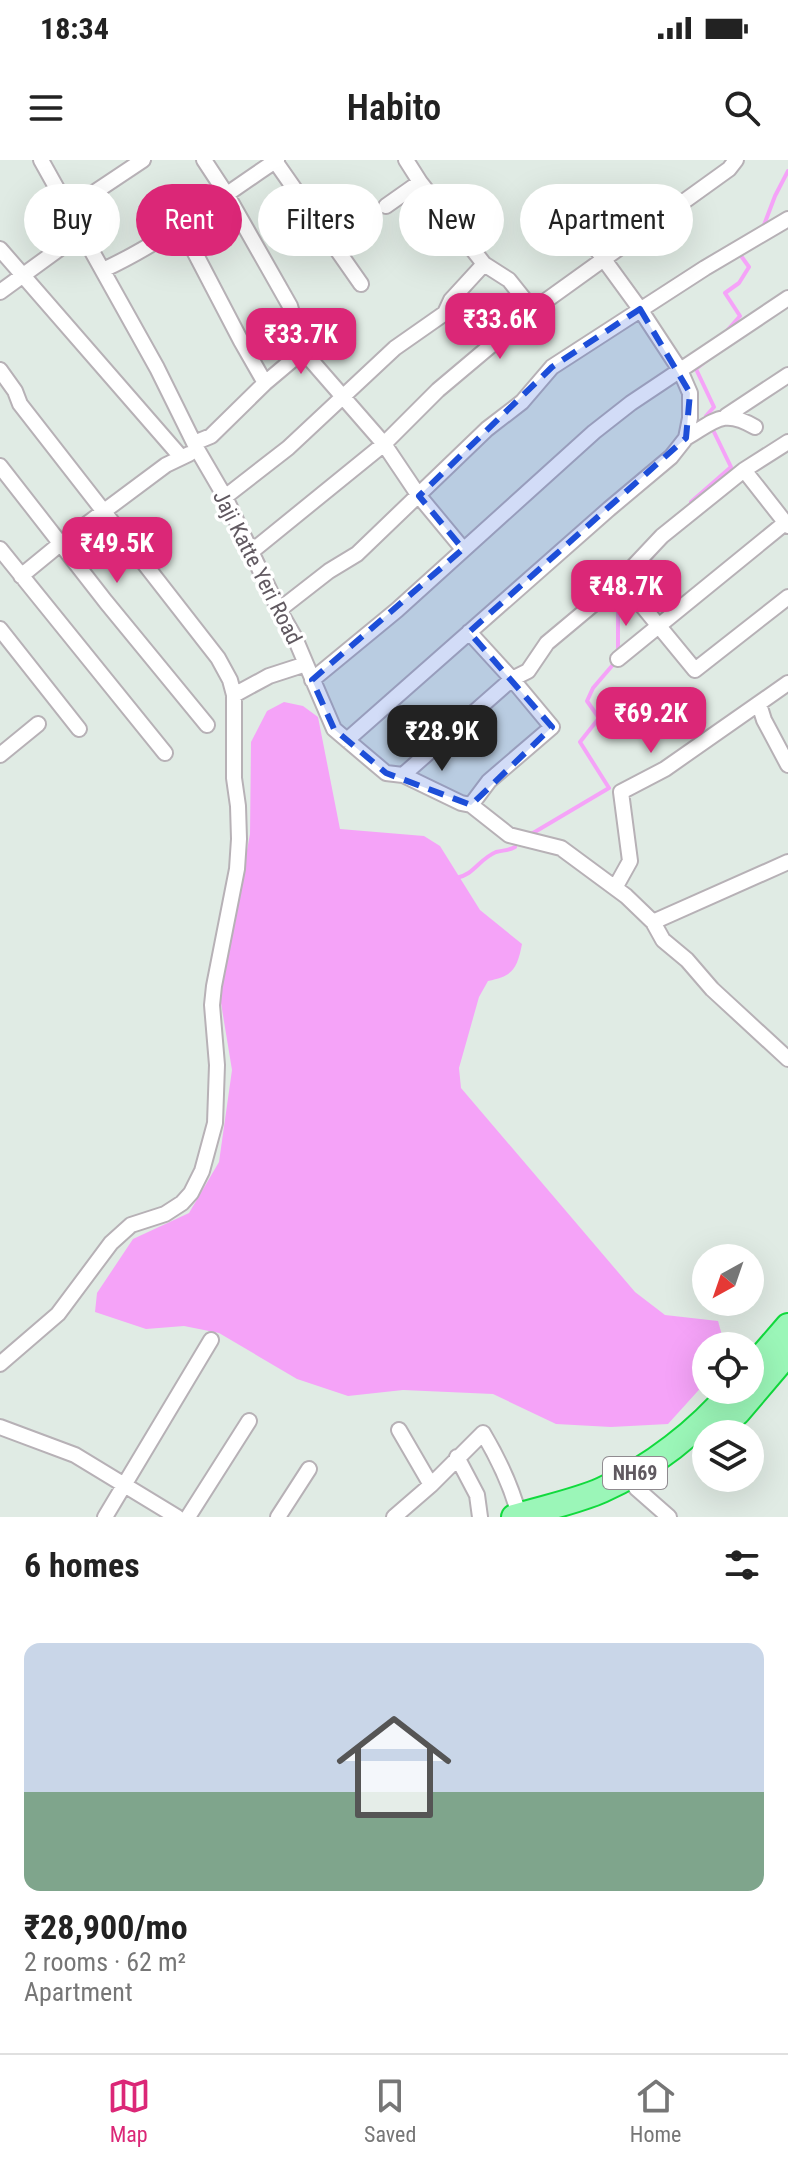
<!DOCTYPE html>
<html lang="en">
<head>
<meta charset="utf-8">
<style>
  :root { --surface:#fff; --page:#f6f6f6; --text:#222; --muted:#767676; --line:#e0e0e0; --accent:#db2777 }
  body { margin:0; font-family:"Roboto Condensed",sans-serif; background:var(--page); color:var(--text); height:100vh; display:flex; flex-direction:column; font-size:30px; white-space:nowrap }
  * { box-sizing:border-box; margin:0 }
  p { font-size:26px; color:var(--muted) }
  .icon { flex:none; width:44px; height:44px; fill:none; stroke:currentColor; stroke-width:2; stroke-linecap:round; stroke-linejoin:round }
  .map { position:relative; height:1357px; overflow:hidden }
  .details { display:flex; flex-direction:column; background:var(--surface); flex:1 }
  .details>* { flex:none }
  .top-card { position:absolute; left:24px; top:24px; width:740px; height:72px; display:flex; gap:16px }
  .needle { width:52px; rotate:220deg }
  .buttons { position:absolute; left:692px; top:1084px; display:grid; gap:16px }
  .buttons a { display:grid; place-items:center; width:72px; height:72px; border-radius:50%; background:var(--surface); box-shadow:0 8px 32px #0002; font-size:40px }
  .price { position:absolute; translate:-50% -68px; padding:0 18px; border-radius:16px; background:var(--accent); color:#fff; font-size:26px; line-height:52px; filter:drop-shadow(0 2px 4px #0008) }
  .price::after { content:''; position:absolute; left:50%; top:48px; width:24px; height:18px; margin-left:-12px; background:inherit; clip-path:polygon(0 0,100% 0,50% 100%) }
  .price.active { background:#222; color:#fff }
  ul { padding:0; list-style:none }
  li { display:grid; align-content:center; gap:16px; height:424px; padding:0 24px }
  li+li { border-top:2px solid var(--line) }
  li span { display:grid; place-items:center; height:248px; border-radius:16px; color:#555 }
  li>.icon { margin-inline-start:auto }
  span .icon { width:144px; height:144px; fill:#fffc; stroke-width:1 }
  li b { font-size:34px }
  h2 { display:flex; justify-content:space-between; align-items:center; height:96px; padding:0 24px; font-size:34px }
  .chip { padding:0 28px; border-radius:36px; background:var(--surface); box-shadow:0 8px 32px #0002; font-size:28px; line-height:72px }
  .chip.active { background:var(--accent); color:#fff }
  .status { display:flex; justify-content:space-between; align-items:center; height:56px; padding:0 40px; background:var(--surface); direction:ltr }
  .status svg { height:22px; fill:currentColor }
  header { display:flex; justify-content:space-between; align-items:center; height:104px; padding:0 24px; background:var(--surface); font-size:36px; font-weight:600 }
  .dock { display:flex; justify-content:space-around; align-items:center; height:112px; border-top:2px solid var(--line); background:var(--surface); font-size:22px; color:var(--muted) }
  .dock a { display:grid; justify-items:center; gap:4px }
  .dock .active { color:var(--accent) }
  .map>svg:first-child { display:block }
  .water { fill:#f5a3f8 }
  .lines { fill:none; stroke-linecap:round; stroke-linejoin:round }
  .stream { stroke:#f5a3f8; stroke-width:4 }
  .minor-casing { stroke:#b7b1b6; stroke-width:18 }
  .trunk-casing { stroke:#11da3d; stroke-width:28 }
  .minor { stroke:#fff; stroke-width:14 }
  .trunk { stroke:#9bf6b8; stroke-width:24 }
  .marked { fill:#1d4ed8; fill-opacity:0.2; stroke:#1d4ed8; stroke-width:6; stroke-dasharray:16 10; stroke-linejoin:round }
  .labels { text-anchor:middle; stroke-width:7; stroke-linejoin:round; paint-order:stroke }
  .shield { fill:#fff; stroke:#908b90; stroke-width:2 }
  .shield-label { font-size:20px; font-weight:bold; fill:#605960 }
  .street-label { font-size:22px; fill:#605960; stroke:#fff }
</style>
</head>
<body>
<div class="status"><b>18:34</b><svg viewBox="0 0 49 12"><path d="M0 12V9h3v3zM5 12V6h3v6zM10 12V3h3v9zM15 12V0h3v12zM26 1h20v11H26zM47 4h2v5h-2z"/></svg></div>
<header><svg class="icon" aria-label="menu" viewBox="0 0 24 24"><path d="M4 6h16M4 12h16M4 18h16"/></svg>Habito<svg class="icon" aria-label="search" viewBox="0 0 24 24"><circle cx="10" cy="10" r="6"/><path d="M15 15l6 6"/></svg></header>
<div class="map">
<svg width="788" height="1357" viewBox="0 0 788 1357">
  <rect width="100%" height="100%" fill="#e0ebe4"/>
  <path class="water" d="M 284,542 L 303,546 L 318,557 L 340,669 L 424,676 L 440,686 L 480,750 L 522,784 C 517,809 513,816 488,821 L 479,837 L 459,908 L 461,928 L 635,1132 L 665,1155 L 718,1161 L 725,1186 L 706,1186 L 706,1222 L 668,1264 L 611,1267 L 556,1264 L 493,1234 L 403,1230 L 348,1236 L 297,1219 L 219,1173 L 184,1166 L 146,1169 L 95,1152 L 97,1133 L 133,1079 L 189,1053 L 219,1002 L 232,910 L 220,837 L 250,674 L 251,582 L 267,551 Z"/>
  <g class="lines">
    <path class="stream" d="M 764,65 L 775,36 L 788,11
      M 725,173 L 740,156 L 725,133 L 739,123 L 749,107 L 739,93
      M 706,256 L 714,247 L 696,209 L 707,200
      M 691,342 L 731,307 L 714,272
      M 633,419 L 658,390
      M 618,492 L 618,442 L 625,430
      M 528,676 L 609,628 L 580,582 L 599,558 L 587,541 L 593,528 L 617,500
      M 456,718 C 474,715 479,699 496,692 C 503,690 508,691 515,687"/>
    <g class="minor-casing">
      <path id="minor" d="M 204,0 L 227,35 L 290,146 L 303,191 L 384,284 L 419,336 L 463,389
        M 406,0 L 420,22 L 484,104 L 509,120 L 533,150
        M 275,1 L 361,124
        M 386,46 L 420,22
        M 68,50 L 143,0
        M 181,66 L 241,181 L 265,223
        M 0,89 L 181,297
        M 103,110 C 166,81 219,38 277,0
        M 0,132 L 81,73
        M 0,210 L 15,231 L 20,244 L 218,498 L 230,520 L 234,535
        M 726,256 L 788,215
        M 686,278 C 715,261 723,248 755,267
        M 194,283 L 211,276 L 265,223 L 303,191
        M 0,306 L 106,442 L 207,565
        M 744,310 L 788,366
        M 225,337 L 288,288 L 395,188 L 445,153 L 451,140 L 484,104
        M 0,389 L 165,593
        M 251,392 L 384,284 L 438,230 L 533,150 L 729,9 L 736,0
        M 21,416 L 60,384 L 166,305 L 189,294
        M 621,420 L 695,510 L 788,437
        M 279,450 L 329,411 L 357,394 L 487,269 L 522,242 L 552,207 L 705,108 L 788,59
        M 0,469 L 79,569
        M 469,472 L 512,519 L 552,567 L 489,621 L 471,645
        M 618,499 L 785,363
        M 306,504 L 334,569 L 386,613 L 403,615 L 512,519 L 528,511 L 547,483 L 614,427 L 662,376 L 744,310 L 788,282
        M 312,520 L 397,450 L 594,272 L 631,243 L 788,138
        M 759,544 L 764,560 L 788,605
        M 347,580 L 609,349 L 671,297 L 686,278 L 690,258 L 690,233 L 680,210 L 640,149 L 557,35
        M 0,595 L 38,564
        M 403,615 L 461,643 L 471,645 L 509,675 L 561,688 L 626,736 L 653,762 L 663,780 L 687,800 L 712,829 L 788,899
        M 615,728 L 630,701 L 621,632 L 665,609 L 788,523
        M 653,762 L 788,702
        M 0,1204 L 58,1154 L 111,1083 L 131,1065 L 165,1054 L 182,1043 L 191,1033 L 202,1011 L 215,963 L 217,905 L 212,845 L 214,826 L 237,709 L 239,679 L 238,646 L 234,618 L 234,535 L 269,516 L 306,504 L 295,478 L 279,450 L 225,337 L 197,289 L 157,208 L 41,0
        M 0,1267 L 75,1295 L 177,1357
        M 399,1270 L 431,1325
        M 457,1297 L 477,1335 L 480,1357
        M 636,1328 L 669,1357
        M 105,1357 L 211,1180
        M 188,1357 L 249,1261
        M 278,1357 L 309,1309
        M 394,1357 L 431,1325 L 483,1273 C 499,1300 511,1325 519,1355"/>
    </g>
    <g class="trunk-casing">
      <path id="trunk" d="M 750,1210 L 788,1166
        M 712,1274 L 738,1252 L 788,1193
        M 514,1357 C 543,1348 575,1342 602,1330 C 651,1308 698,1271 733,1230"/>
    </g>
    <use href="#minor" class="minor"/>
    <use href="#trunk" class="trunk"/>
  </g>
  <path class="marked" d="M 640,149 L 690,233 L 686,278 L 469,472 L 552,567 L 471,645 L 386,613 L 334,569 L 312,520 L 463,389 L 419,336 L 552,207 Z"/>
  <g class="labels">
    <rect class="shield" x="603" y="1297" width="64" height="32" rx="6"/>
    <g class="shield-label">
      <text x="635" y="1320">NH69</text>
    </g>
    <g class="street-label">
      <text transform="translate(258 407) rotate(63)" y="8">Jaji Katte Yeri Road</text>
    </g>
  </g>
</svg>
<div class="buttons">
<a><svg class="needle" viewBox="-14 -14 28 28"><path d="M0-13l5 13h-10z" fill="#e53935"/><path d="M0 13l5-13h-10z" fill="#767676"/></svg></a>
<a><svg class="icon" aria-label="locate" viewBox="0 0 24 24"><circle cx="12" cy="12" r="6"/><path d="M12 2v4M12 18v4M2 12h4M18 12h4"/></svg></a>
<a><svg class="icon" aria-label="layers" viewBox="0 0 24 24"><path d="M12 4l9 5-9 5-9-5zM3 14l9 5 9-5"/></svg></a>
</div>
<b class="price" style="left:500px;top:201px">₹33.6K</b>
<b class="price" style="left:301px;top:216px">₹33.7K</b>
<b class="price" style="left:117px;top:425px">₹49.5K</b>
<b class="price" style="left:626px;top:468px">₹48.7K</b>
<b class="price" style="left:651px;top:595px">₹69.2K</b>
<b class="price active" style="left:442px;top:613px">₹28.9K</b>
<div class="top-card">
<a class="chip">Buy</a>
<a class="chip active">Rent</a>
<a class="chip">Filters</a>
<a class="chip">New</a>
<a class="chip">Apartment</a>
</div>
</div>
<section class="details">
<h2>6 homes<svg class="icon" aria-label="filters" viewBox="0 0 24 24"><path d="M4 7h16M4 17h16"/><circle cx="9" cy="7" r="2"/><circle cx="15" cy="17" r="2"/></svg></h2>
<ul>
<li><span style="background:linear-gradient(#c9d6e8 60%,#7fa58c 0)"><svg class="icon" aria-label="home" viewBox="0 0 24 24"><path d="M3 11l9-7 9 7M6 9v11h12V9"/></svg></span><div><b>₹28,900/mo</b><p>2 rooms · 62 m²</p><p>Apartment</p></div></li>
</ul>
</section>
<nav class="dock">
<a class="active"><svg class="icon" aria-label="map" viewBox="0 0 24 24"><path d="M3 6l6-2 6 2 6-2v14l-6 2-6-2-6 2zM9 4v14M15 6v14"/></svg>Map</a>
<a><svg class="icon" aria-label="saved" viewBox="0 0 24 24"><path d="M7 4h10v16l-5-4-5 4z"/></svg>Saved</a>
<a><svg class="icon" aria-label="home" viewBox="0 0 24 24"><path d="M3 11l9-7 9 7M6 9v11h12V9"/></svg>Home</a>
</nav>
</body>
</html>
